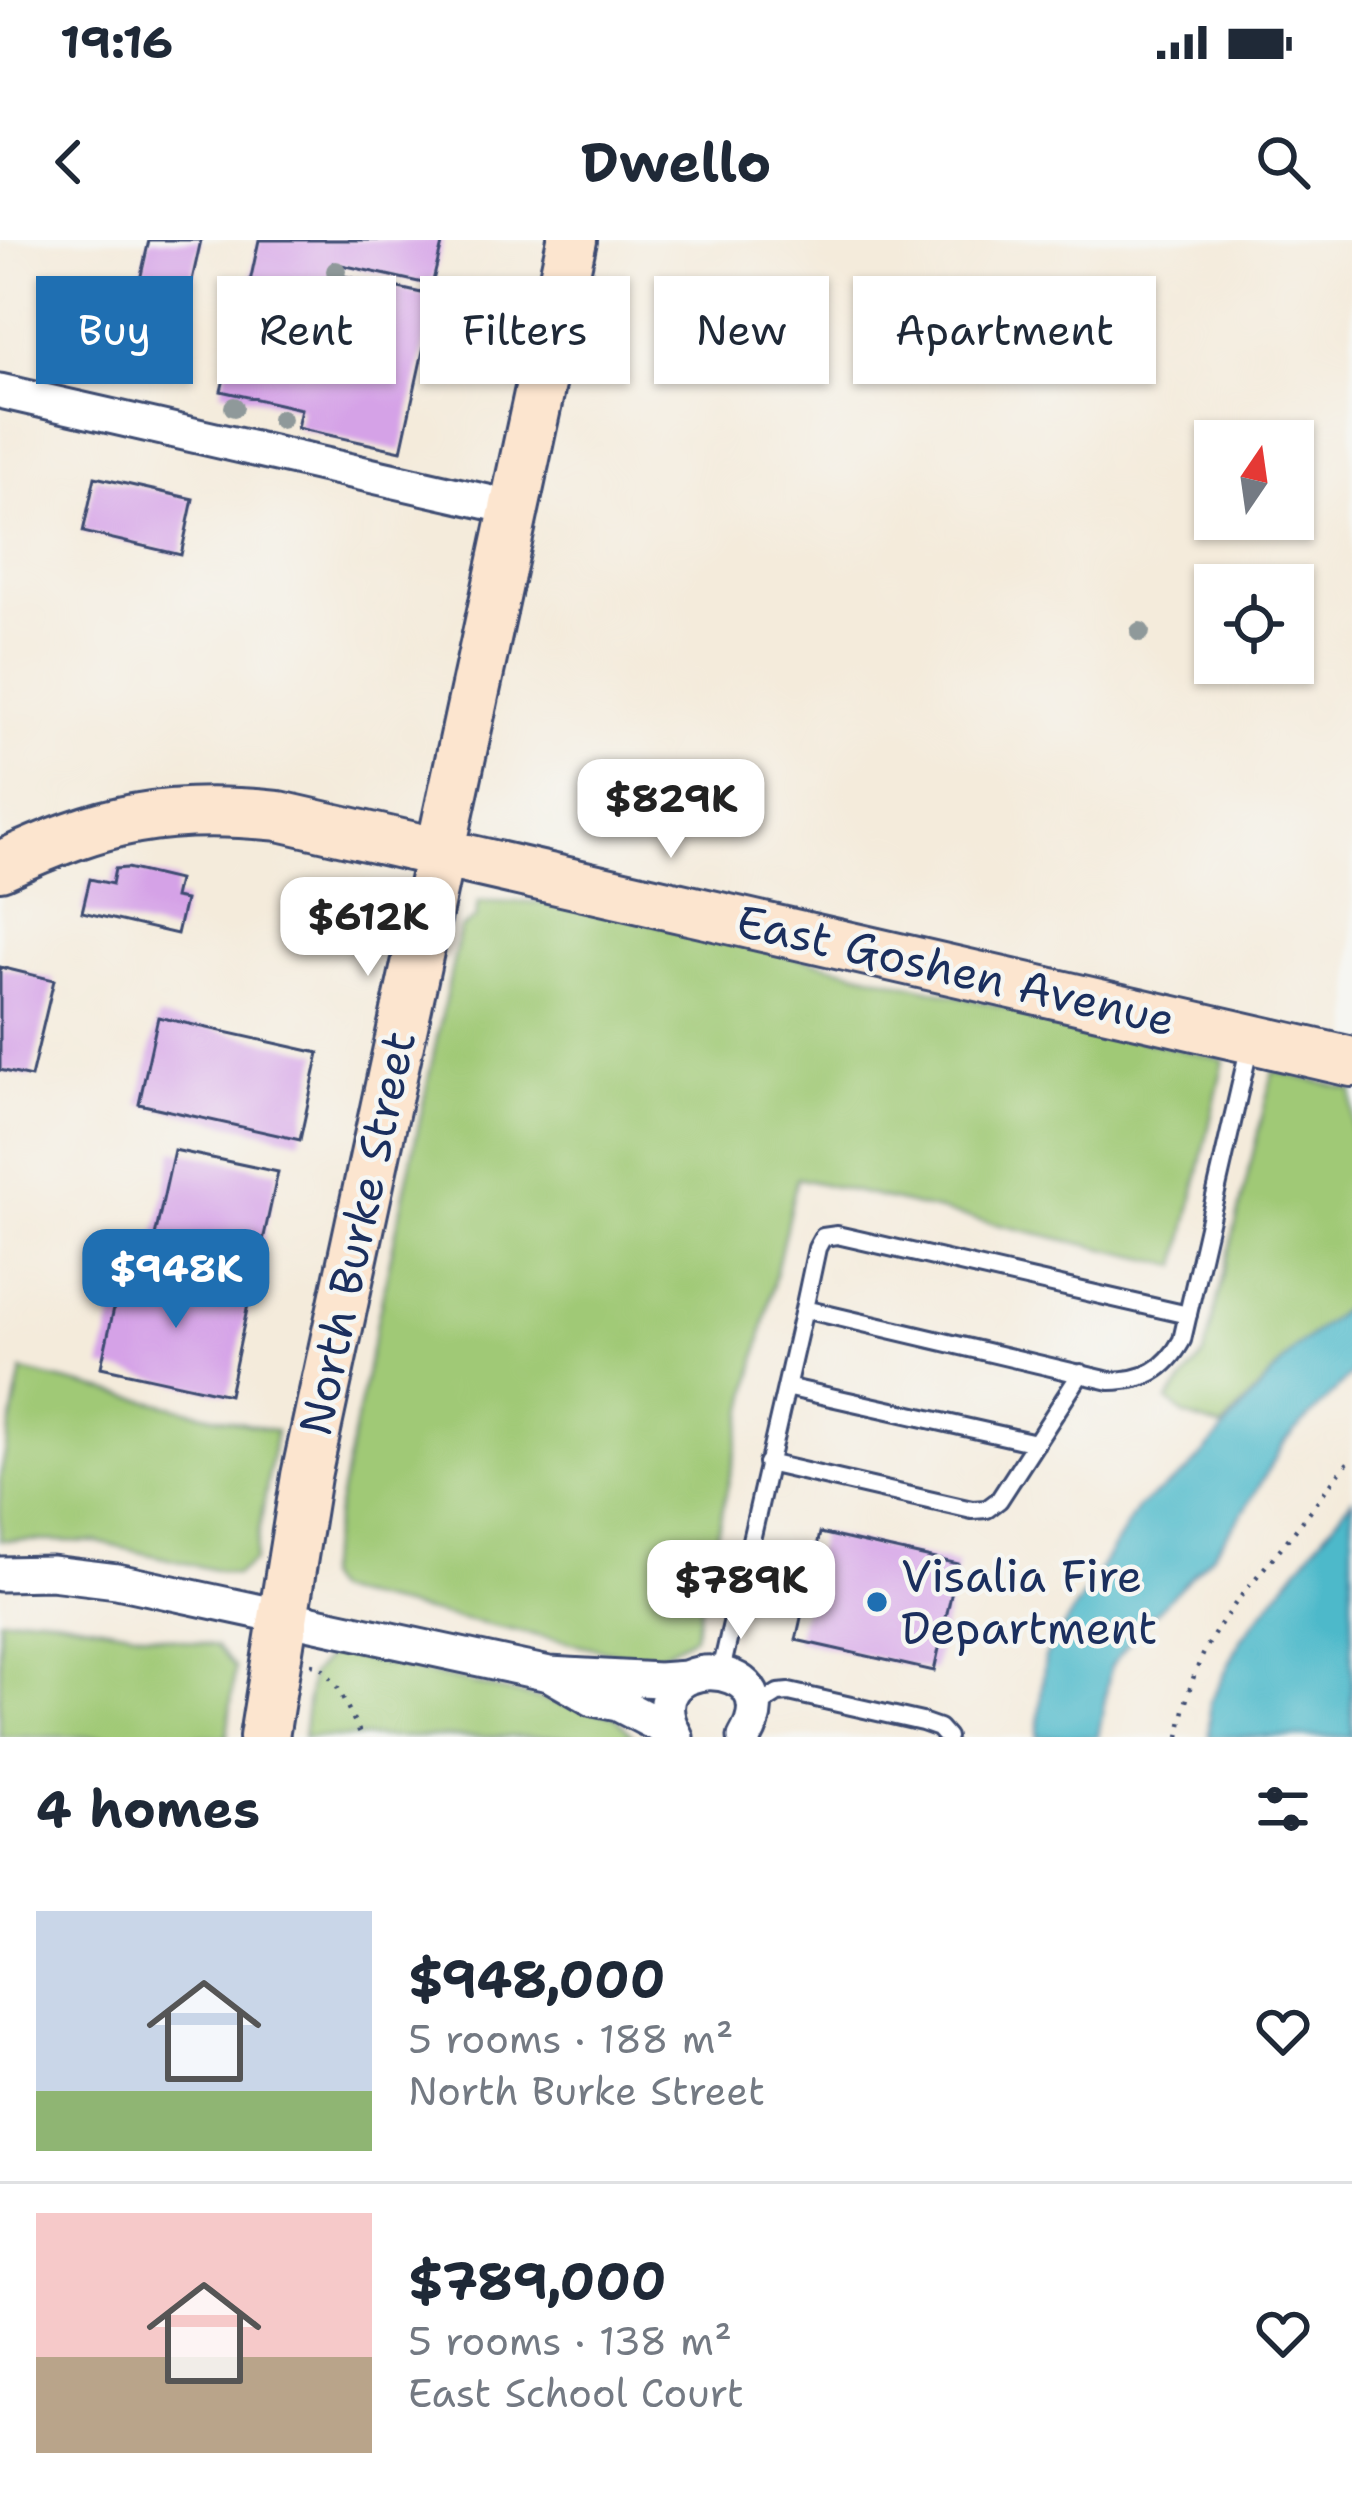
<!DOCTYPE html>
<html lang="en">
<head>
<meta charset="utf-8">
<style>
  :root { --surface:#fff; --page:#f6f6f7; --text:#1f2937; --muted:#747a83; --line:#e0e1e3; --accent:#1f6fb2 }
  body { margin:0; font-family:"Shantell Sans",sans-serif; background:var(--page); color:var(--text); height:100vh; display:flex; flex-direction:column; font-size:45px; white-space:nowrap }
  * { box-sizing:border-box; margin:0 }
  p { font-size:39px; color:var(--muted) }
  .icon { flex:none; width:66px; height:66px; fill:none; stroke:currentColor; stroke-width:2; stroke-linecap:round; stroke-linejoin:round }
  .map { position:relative; height:1497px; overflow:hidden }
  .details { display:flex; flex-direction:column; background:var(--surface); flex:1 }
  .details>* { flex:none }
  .hud { position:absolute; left:36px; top:36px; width:1281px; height:108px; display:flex; gap:24px }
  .needle { width:78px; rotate:13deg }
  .tools { position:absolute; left:1194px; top:180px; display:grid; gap:24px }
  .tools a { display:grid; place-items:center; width:120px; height:120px; border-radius:0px; background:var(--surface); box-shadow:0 3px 9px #0004; font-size:60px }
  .price { position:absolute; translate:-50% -102px; padding:0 27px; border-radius:24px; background:#fff; color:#222; font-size:39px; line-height:78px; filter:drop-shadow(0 3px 6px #0008) }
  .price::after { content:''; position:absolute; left:50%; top:72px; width:36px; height:27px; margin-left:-18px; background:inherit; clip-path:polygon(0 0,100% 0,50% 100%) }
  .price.selected { background:var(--accent); color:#fff }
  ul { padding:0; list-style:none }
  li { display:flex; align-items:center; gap:36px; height:300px; padding:0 36px }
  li+li { border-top:3px solid var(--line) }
  li span { display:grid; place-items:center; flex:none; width:336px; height:240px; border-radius:0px; color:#555 }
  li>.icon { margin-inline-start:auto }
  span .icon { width:144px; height:144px; fill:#fffc; stroke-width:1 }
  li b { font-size:51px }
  h2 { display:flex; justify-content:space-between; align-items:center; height:144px; padding:0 36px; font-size:51px }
  .tag { padding:0 42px; border-radius:0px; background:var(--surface); box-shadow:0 3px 9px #0004; font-size:42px; line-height:108px }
  .tag.selected { background:var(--accent); color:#fff }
  .status { display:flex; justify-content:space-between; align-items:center; height:84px; padding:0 60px; background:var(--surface); direction:ltr }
  .status svg { height:33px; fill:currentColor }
  header { display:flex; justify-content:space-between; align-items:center; height:156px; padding:0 36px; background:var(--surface); font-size:54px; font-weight:700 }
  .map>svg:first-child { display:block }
  .green { fill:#a0c976; stroke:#5e7c6a; stroke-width:3 }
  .water { fill:#4eb9ca; stroke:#347494; stroke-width:3 }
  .building { fill:#d5a2e7 }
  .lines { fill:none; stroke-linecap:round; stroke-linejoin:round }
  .lane-casing { stroke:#3c4b71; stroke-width:22 }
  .street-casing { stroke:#3c4b71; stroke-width:39 }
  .secondary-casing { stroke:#3c4b71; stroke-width:54 }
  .path { stroke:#3c4b71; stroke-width:4.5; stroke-dasharray:3 9; stroke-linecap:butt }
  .lane { stroke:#fff; stroke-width:16 }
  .street { stroke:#fff; stroke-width:33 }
  .secondary { stroke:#fce5cf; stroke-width:48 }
  .tree { fill:#8f999a }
  .poi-dot { fill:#1f6fb2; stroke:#f6f6f2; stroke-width:4.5 }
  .labels { text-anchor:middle; stroke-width:9; stroke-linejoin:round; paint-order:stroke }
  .street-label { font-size:45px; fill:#1b2f5e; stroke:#f6f6f2 }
  .poi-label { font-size:45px; fill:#1b2f5e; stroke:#f6f6f2; text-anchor:start }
</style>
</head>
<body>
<div class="status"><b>19:16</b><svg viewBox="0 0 49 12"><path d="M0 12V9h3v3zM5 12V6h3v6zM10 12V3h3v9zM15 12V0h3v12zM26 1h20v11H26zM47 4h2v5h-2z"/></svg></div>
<header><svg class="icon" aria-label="back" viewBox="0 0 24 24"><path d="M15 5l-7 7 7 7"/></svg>Dwello<svg class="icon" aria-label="search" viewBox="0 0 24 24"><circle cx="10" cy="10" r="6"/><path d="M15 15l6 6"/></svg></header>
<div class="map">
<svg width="1352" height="1497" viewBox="0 0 1352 1497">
  <rect width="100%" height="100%" fill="#f6f6f2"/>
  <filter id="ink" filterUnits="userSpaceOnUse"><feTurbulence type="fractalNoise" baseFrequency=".00833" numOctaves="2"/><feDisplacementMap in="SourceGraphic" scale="24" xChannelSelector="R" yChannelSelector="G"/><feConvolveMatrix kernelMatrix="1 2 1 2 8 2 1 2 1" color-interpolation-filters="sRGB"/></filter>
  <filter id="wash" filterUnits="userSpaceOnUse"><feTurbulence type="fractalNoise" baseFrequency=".004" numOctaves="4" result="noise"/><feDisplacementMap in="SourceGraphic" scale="48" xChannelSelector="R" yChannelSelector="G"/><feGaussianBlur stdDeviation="2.7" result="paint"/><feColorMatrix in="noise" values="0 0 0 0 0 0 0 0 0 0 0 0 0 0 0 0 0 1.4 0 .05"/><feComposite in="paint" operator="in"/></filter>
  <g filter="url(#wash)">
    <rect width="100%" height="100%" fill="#f4ebdb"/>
    <path class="green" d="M 478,662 L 540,662 L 629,677 L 1224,820 L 1178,1026 L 797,938 L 694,1396 L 659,1415 L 626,1415 L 332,1351 L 323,1337 L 460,689 L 476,678 Z
      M 1273,831 L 1352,850 L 1352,1062 L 1296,1108 L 1222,1188 L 1185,1176 L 1168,1160 L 1204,1115 Z
      M 22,1131 L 276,1191 L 254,1321 L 235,1335 L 97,1302 L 0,1300 L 0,1238 Z
      M 38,1375 L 216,1406 L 235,1428 L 227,1497 L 0,1497 L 0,1379 Z
      M 333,1412 L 615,1476 L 634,1497 L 303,1497 L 311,1434 Z"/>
    <path class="water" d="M 1352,1062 L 1352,1134 L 1284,1203 L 1247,1267 L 1212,1315 L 1144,1384 L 1111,1426 L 1098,1497 L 1037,1497 L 1045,1417 L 1139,1266 L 1188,1231 L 1296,1108 Z
      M 1352,1259 L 1352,1497 L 1209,1497 L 1210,1462 L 1242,1398 Z"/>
    <g id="blocks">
      <path class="building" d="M 149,0 L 201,0 L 171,135 L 121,124 Z
        M 259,0 L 443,0 L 432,45 L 333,23 L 330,33 L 435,56 L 401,211 L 297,188 L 301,169 L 221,151 L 230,115 L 234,116 Z
        M 95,237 L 193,259 L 181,315 L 83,292 Z
        M 127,628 L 178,640 L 174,658 L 185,660 L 177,694 L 82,672 L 90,639 L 112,644 L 115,629 Z
        M 0,727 L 54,740 L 31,837 L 0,830 Z
        M 158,777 L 319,813 L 300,900 L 139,864 Z
        M 174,910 L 278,932 L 256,1033 L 152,1010 Z
        M 123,1027 L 250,1055 L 229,1155 L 101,1127 Z
        M 820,1293 L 958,1324 L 934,1431 L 796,1400 Z"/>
    </g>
  </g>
  <g filter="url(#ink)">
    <use href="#blocks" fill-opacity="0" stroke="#3c4b71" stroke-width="3"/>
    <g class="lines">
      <g class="lane-casing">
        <path id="lane" d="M 804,1069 L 817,1008 L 823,997 L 837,995 L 1188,1075
          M 786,1147 L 1036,1203
          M 767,1223 L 972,1270 L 987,1269 L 999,1260 L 1081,1133
          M 721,1431 L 804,1069 L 1110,1141 C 1145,1140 1165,1131 1182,1100 L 1251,800
          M 754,1468 L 778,1453 L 789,1452 L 922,1482 L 939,1488 L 947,1497"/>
      </g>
      <g class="street-casing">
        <path id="street" d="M 0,151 L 514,268
          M 0,1334 L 51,1333 L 117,1341 L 549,1434 L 659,1440 L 686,1438
          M 551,1435 L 593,1459 L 618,1464 L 672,1492
          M 676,1497 C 626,1411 795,1412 745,1497"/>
      </g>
      <g class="secondary-casing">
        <path id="secondary" d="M 0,626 C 104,578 165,564 279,576 L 1352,822
          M 264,1497 L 306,1236 L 572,0"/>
      </g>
      <path class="path" d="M 311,1424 L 319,1425 L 336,1444 L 362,1497
        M 1179,1497 C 1193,1403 1231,1369 1289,1298 C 1311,1272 1329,1243 1352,1218"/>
      <use href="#lane" class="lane"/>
      <use href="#street" class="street"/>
      <use href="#secondary" class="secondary"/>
    </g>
    <g class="tree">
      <circle cx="336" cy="31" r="10"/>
      <circle cx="515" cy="42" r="10"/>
      <circle cx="234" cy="167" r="10"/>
      <circle cx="281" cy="179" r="10"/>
      <circle cx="1140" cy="392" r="10"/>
    </g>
  </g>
  <circle class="poi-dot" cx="877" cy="1362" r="12"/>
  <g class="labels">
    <g class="street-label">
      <text transform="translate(956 730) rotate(13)" y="16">East Goshen Avenue</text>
      <text transform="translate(357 993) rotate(-78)" y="16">North Burke Street</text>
    </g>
    <g class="poi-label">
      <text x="901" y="1352">Visalia Fire<tspan x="901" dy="52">Department</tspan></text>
    </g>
  </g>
</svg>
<div class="tools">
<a><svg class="needle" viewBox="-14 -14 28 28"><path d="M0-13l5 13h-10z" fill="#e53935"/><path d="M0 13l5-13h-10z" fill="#747a83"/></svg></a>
<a><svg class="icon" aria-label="locate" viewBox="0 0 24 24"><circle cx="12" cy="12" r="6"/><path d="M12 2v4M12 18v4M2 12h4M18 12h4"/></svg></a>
</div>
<b class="price" style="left:671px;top:621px">$829K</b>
<b class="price" style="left:368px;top:739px">$612K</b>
<b class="price selected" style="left:176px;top:1091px">$948K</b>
<b class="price" style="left:741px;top:1402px">$789K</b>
<div class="hud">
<a class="tag selected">Buy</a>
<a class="tag">Rent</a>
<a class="tag">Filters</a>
<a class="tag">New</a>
<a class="tag">Apartment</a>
</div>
</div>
<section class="details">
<h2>4 homes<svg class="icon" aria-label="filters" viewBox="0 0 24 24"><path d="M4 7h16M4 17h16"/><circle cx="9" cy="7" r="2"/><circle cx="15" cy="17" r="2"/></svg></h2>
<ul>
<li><span style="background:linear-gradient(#c9d6e8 75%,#8fb573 0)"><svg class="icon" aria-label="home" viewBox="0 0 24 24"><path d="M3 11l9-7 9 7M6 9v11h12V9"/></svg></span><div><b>$948,000</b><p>5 rooms · 188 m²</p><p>North Burke Street</p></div><svg class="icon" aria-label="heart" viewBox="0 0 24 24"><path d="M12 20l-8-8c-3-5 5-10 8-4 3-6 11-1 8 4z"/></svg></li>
<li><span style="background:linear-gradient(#f6c9c9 60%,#b9a48a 0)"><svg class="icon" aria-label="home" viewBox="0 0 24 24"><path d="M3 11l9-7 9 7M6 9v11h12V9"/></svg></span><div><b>$789,000</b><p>5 rooms · 138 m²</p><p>East School Court</p></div><svg class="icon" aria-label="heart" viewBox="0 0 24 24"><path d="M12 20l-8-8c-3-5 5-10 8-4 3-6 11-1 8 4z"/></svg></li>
</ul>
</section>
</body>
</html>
